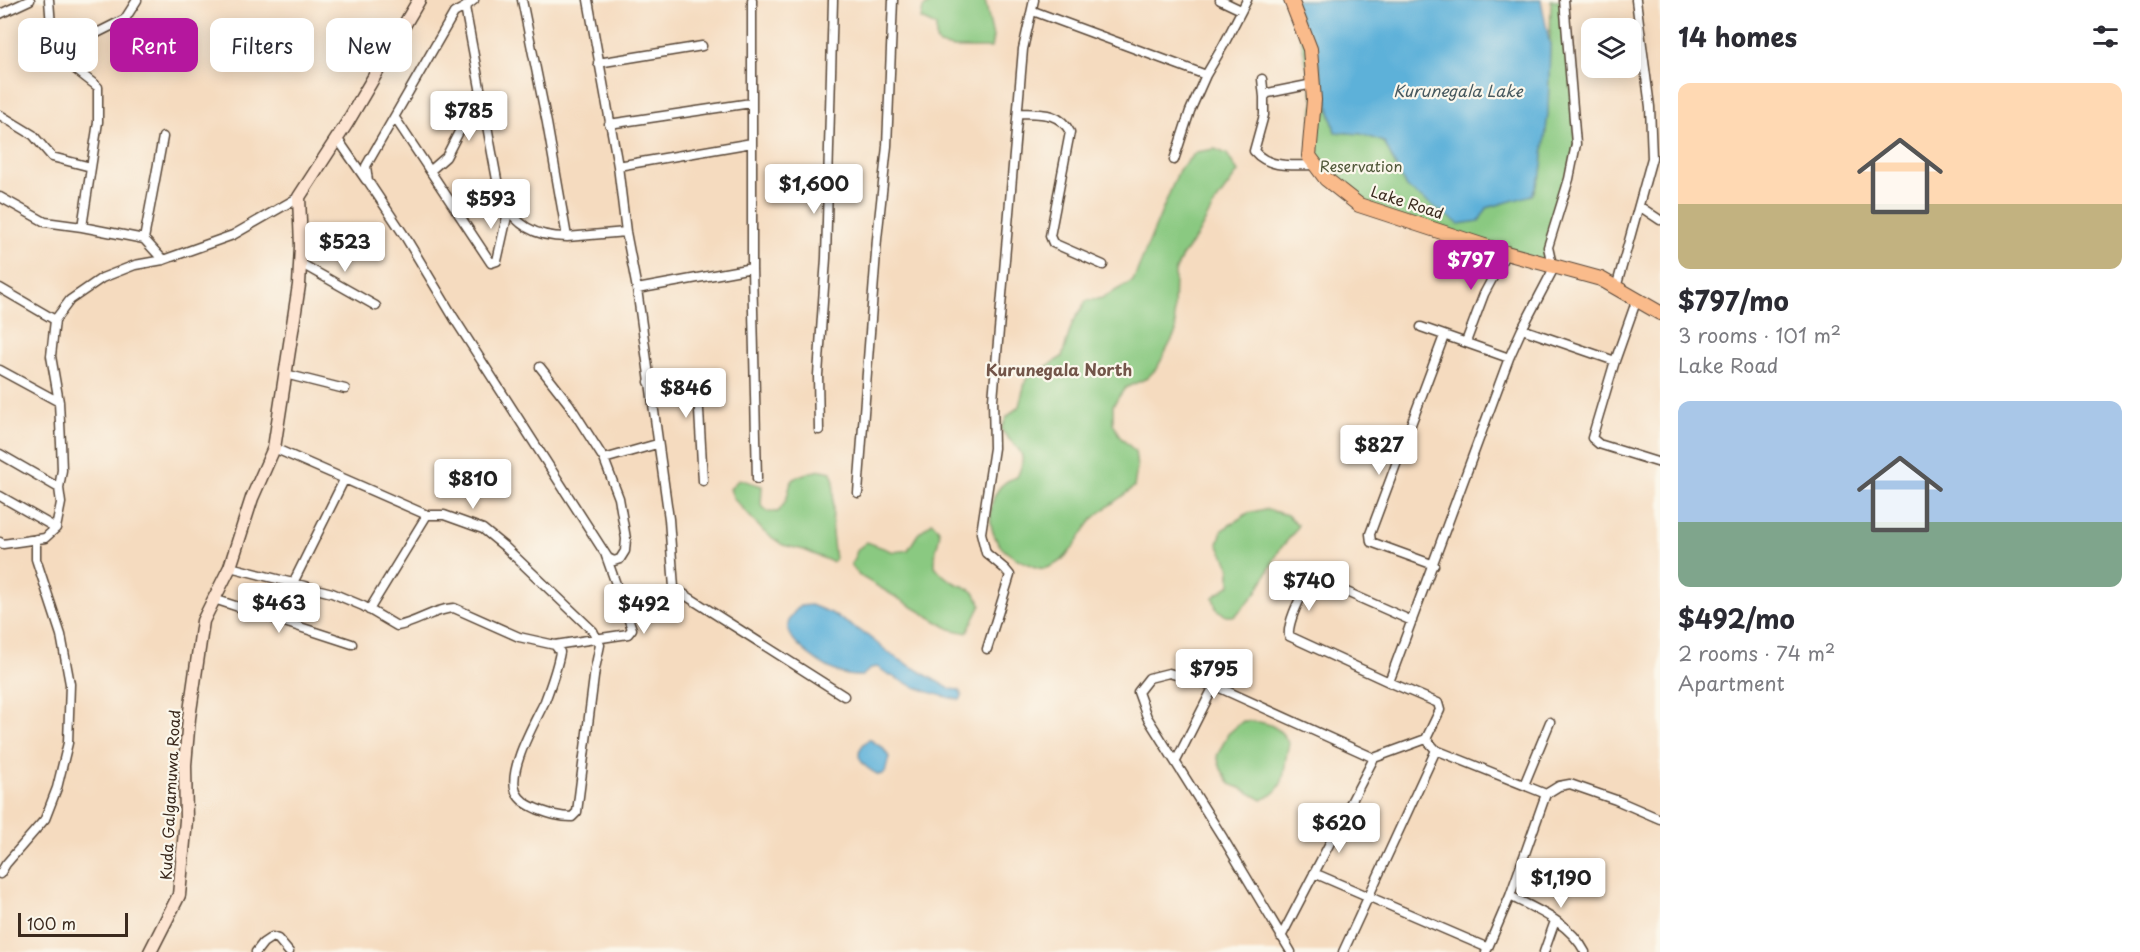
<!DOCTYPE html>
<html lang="en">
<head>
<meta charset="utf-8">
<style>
  :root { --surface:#fff; --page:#f7f7f7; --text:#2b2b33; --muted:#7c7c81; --accent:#b5179e }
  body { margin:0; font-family:"Playpen Sans",sans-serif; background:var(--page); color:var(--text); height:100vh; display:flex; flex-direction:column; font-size:22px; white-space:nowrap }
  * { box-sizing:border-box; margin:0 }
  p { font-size:20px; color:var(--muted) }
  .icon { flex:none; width:33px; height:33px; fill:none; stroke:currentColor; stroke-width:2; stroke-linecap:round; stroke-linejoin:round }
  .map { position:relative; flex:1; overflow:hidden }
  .panel { display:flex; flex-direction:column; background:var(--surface); width:480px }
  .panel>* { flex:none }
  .guide { position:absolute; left:18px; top:18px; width:570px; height:54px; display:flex; gap:12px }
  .buttons { position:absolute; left:1581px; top:18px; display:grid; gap:12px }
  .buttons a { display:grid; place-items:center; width:60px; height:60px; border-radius:12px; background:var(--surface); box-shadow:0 3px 15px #0003; font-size:30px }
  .scale { position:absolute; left:18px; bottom:15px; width:110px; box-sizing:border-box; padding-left:6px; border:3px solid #3b2a1e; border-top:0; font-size:16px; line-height:21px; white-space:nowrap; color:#3b2a1e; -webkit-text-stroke:4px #fbf7ec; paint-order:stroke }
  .price { position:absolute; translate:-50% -51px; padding:0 14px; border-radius:6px; background:#fff; color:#222; font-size:20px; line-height:39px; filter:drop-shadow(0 2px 3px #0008) }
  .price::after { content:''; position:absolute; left:50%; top:36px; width:18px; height:14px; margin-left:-9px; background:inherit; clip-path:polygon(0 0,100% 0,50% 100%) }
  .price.active { background:var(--accent); color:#fff }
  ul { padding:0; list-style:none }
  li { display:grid; align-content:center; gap:12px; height:318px; padding:0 18px }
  li span { display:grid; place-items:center; height:186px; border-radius:12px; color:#555 }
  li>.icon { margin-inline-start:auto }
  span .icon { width:108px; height:108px; fill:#fffc; stroke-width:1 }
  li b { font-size:26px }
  h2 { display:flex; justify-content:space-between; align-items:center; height:72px; padding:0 18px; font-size:26px }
  .pill { padding:0 21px; border-radius:12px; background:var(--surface); box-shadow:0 3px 15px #0003; font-size:21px; line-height:54px }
  .pill.active { background:var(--accent); color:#fff }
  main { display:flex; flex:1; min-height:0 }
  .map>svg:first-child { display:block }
  .green { fill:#8ac981; stroke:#627a50; stroke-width:1.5 }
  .water { fill:#5db1d9; stroke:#4c6e7c; stroke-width:1.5 }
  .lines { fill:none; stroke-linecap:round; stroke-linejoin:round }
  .street-casing { stroke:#574536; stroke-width:11 }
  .secondary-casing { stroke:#574536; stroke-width:15 }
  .primary-casing { stroke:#574536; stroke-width:16 }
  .street { stroke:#fff; stroke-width:8 }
  .secondary { stroke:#fde4d1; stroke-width:12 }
  .primary { stroke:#fabb8b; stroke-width:14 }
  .labels { text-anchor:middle; stroke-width:4.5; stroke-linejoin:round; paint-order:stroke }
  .park-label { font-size:15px; fill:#535a3c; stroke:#fbf7ec }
  .street-label { font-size:15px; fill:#3b2a1e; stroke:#fbf7ec }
  .water-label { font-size:16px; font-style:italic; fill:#47595f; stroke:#fbf7ec }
  .neighbourhood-label { font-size:16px; font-weight:bold; fill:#725549; stroke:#fbf7ec }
</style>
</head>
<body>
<main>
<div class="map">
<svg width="1660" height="952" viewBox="0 0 1660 952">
  <rect width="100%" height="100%" fill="#fbf7ec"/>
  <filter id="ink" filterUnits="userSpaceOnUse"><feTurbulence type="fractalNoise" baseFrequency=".0167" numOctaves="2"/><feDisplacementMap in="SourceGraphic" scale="12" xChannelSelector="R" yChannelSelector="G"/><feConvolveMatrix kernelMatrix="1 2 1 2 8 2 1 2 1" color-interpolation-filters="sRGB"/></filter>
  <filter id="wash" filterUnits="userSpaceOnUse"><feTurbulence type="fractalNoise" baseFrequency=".008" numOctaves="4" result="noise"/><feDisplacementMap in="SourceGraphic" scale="24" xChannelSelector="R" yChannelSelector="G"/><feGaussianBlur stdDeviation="1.35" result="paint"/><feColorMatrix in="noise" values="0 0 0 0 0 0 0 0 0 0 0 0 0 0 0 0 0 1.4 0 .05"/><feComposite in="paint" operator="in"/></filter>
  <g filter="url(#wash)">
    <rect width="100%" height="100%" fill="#f5dbbf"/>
    <path class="green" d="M 935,0 L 985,0 L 993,37 L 991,48 L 954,48 L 939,45 L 936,40 L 936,26 L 921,19 L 923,8 Z
      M 1293,0 L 1318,62 L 1335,132 L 1362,134 L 1384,142 L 1406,187 L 1487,208 L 1533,194 L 1541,173 L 1548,113 L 1551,0 L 1564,0 L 1576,144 L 1548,247 L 1552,265 L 1359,205 L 1309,156 L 1314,100 Z
      M 1215,149 L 1227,154 L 1238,172 L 1214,205 L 1197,236 L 1182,256 L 1175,272 L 1174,313 L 1176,332 L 1157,368 L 1147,378 L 1125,388 L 1113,405 L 1113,423 L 1120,437 L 1135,451 L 1137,468 L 1134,487 C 1122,497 1109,505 1097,515 C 1078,532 1075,558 1047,568 C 1040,570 1032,566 1026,563 C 1014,558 1003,552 997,541 C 984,519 990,484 1017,477 C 1031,448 1014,450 1001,429 L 1007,417 L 1019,406 L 1026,379 L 1062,357 L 1072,324 L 1086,301 L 1102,298 L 1133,281 L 1179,170 L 1196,152 Z
      M 822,470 L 831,472 L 834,481 L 832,533 L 835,560 L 832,562 L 804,550 L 783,545 L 764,532 L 734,499 L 730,489 L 739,479 L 762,486 L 761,505 L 768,512 L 778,512 C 800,487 774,478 822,470 Z
      M 1265,509 L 1287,515 L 1298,525 L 1292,535 L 1280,549 L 1256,593 L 1235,616 L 1226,616 L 1216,608 L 1213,597 L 1230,585 L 1230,568 L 1218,544 L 1222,530 L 1248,513 Z
      M 932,522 C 944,532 939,537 936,550 C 935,555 935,561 935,566 C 940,573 949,581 957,584 C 971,589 975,590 981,605 L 967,633 L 950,629 L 860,576 L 851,565 L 858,549 L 867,542 L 894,552 L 908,550 L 918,534 Z
      M 1243,721 C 1264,721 1279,724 1289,744 C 1281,769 1291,787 1262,800 L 1243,789 L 1230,784 L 1221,769 L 1217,756 L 1228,734 Z"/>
    <path class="water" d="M 1293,0 L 1541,0 L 1550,45 L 1548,113 L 1541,174 L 1532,195 L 1487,208 L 1479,221 L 1459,224 L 1406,187 L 1384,142 L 1361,134 L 1335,132 L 1318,62 Z
      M 811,605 L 831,613 L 868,636 L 893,656 L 950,689 L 959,690 L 962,696 L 960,700 C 930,694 902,684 877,667 L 871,668 L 862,676 C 855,676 849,676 843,674 C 827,669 788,644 788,626 C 788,618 795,611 800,606 Z
      M 869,739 L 883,748 L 889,757 L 885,773 L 879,775 C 863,767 849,755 869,739 Z"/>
  </g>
  <g filter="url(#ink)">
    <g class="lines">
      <g class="street-casing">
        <path id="street" d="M 49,0 L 53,52 L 98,87 L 98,122 L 82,227
          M 474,0 L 465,7 L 500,196 C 515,225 534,237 567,237
          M 522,0 L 547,123 L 567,237 L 626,232
          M 588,0 L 618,166 L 626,232 L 637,289 L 669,519 L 674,588 L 844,696
          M 752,0 L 752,268 L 757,479
          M 1220,0 L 1241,10
          M 465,7 L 454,13 L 366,166 L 368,181 L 406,238 L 454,318 L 608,558 L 614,561 L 620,559 L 625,551 L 626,539 L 619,498 L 604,459 L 569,404 L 540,367
          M 1033,11 L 1206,75
          M 0,14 L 30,0
          M 68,63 L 83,40 L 125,19 L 137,0
          M 598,63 L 702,46
          M 1262,79 L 1264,97
          M 1313,84 L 1268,93 L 1264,97 L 1264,115 L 1254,151 C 1269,169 1294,165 1316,165
          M 1018,113 C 1039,114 1059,111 1070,132 L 1050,236 L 1053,243 L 1103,265
          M 0,115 L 33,135 L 52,157 L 91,167
          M 395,118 L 491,263 L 497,261 L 508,212
          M 609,124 L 751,103
          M 337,138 L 366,180
          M 1174,160 L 1190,111 L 1206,75 L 1223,46 L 1247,0
          M 618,166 L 752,143
          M 430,171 L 446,157 L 480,91
          M 0,197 L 45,222 L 82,227 L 144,239 L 163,260
          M 1639,206 L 1660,220
          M 144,239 L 163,137
          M 300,263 L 376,306
          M 1552,265 L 1548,247 L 1569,179 L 1576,144 L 1564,0
          M 0,288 L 55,320
          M 1616,288 L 1652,158 L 1650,107 L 1636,0
          M 637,289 L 752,268
          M 1637,299 L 1615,361 L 1592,438 L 1599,444 L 1660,463
          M 1421,327 L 1509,358
          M 1522,329 L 1615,361
          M 1466,342 L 1484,294 L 1506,253
          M 0,370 L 59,402
          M 285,374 L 345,389
          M 649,382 L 697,375 L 703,481
          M 819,430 L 818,375 L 826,258 L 833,0
          M 0,454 L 59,488
          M 604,459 L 657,444
          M 858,493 L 877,239 L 887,146 L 893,0
          M 0,496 L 56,528
          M 0,542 L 3,544 L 45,538 L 56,528 L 61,503 L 59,488 L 62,470 L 61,443 L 59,402 L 51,356 L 55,320 L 70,300 L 102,278 L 135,265 L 163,260 L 233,235 L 299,197
          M 1434,565 L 1371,542 L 1370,534 L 1444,336
          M 230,567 L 332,593 L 363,606 L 397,626 C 417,623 433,609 454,608 L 519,637 L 555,645 L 560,652 C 557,669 551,685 545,701 C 535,722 507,770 516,792 C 520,801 528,805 537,809 C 550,814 559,817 572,817 L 577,812 L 595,669 L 600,645 L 593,631 L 505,547 L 483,529 L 444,515 L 427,515 L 274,448
          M 293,583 L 344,480
          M 214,599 L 352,644
          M 369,610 L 427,515
          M 555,645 L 628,634 L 632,629 L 606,556
          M 987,649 L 1010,575 L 1005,569 L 986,553 L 981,533 L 994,448 L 993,400 L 1023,49 L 1034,0
          M 1389,682 L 1289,636 C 1287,621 1303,593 1310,578 L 1315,578 L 1412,621
          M 1426,739 L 1440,710 L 1438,703 L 1389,682 L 1509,358 L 1522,329 L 1555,266
          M 1176,761 L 1214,686
          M 1524,785 L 1550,722
          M 1314,873 L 1488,948
          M 0,874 L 6,864 L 45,819 L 57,788 L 68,743 L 70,684 L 61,635 L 36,559 L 36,539
          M 1510,896 C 1538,910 1570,923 1585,952
          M 1281,937 L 1374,758
          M 256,952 L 263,943 L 272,937 L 278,939 L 289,952
          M 1291,952 L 1223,838 L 1147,717 L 1138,692 L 1149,678 L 1169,673 L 1220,688 L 1374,758 L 1426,739 L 1436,750 L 1546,794
          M 1343,952 L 1436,750
          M 1486,952 L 1510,896 L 1546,794 L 1559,786 L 1570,784 L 1616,800 L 1660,819
          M 1544,952 L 1555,921"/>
      </g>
      <g class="secondary-casing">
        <path id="secondary" d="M 150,952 L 179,895 L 186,820 L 185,765 L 189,718 L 203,621 L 230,567 L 252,498 L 274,448 L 299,285 L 301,246 L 299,197 L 347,123 L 419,0"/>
      </g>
      <g class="primary-casing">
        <path id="primary" d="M 1291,0 L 1310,49 L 1314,100 L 1309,156 L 1326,179 L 1359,205 L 1506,253 L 1601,279 L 1660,313"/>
      </g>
      <use href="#street" class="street"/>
      <use href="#secondary" class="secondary"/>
      <use href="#primary" class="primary"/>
    </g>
  </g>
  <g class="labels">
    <g class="park-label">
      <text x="1361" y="172">Reservation</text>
    </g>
    <g class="street-label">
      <text transform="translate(1407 203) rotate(18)" y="5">Lake Road</text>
      <text transform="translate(171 795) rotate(-87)" y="5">Kuda Galgamuwa Road</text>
    </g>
    <g class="water-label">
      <text x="1458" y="97">Kurunegala Lake</text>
    </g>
    <g class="neighbourhood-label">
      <text x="1059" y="376">Kurunegala North</text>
    </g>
  </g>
</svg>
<div class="buttons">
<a><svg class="icon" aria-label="layers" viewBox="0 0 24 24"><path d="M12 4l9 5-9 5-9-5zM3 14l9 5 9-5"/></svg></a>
</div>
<div class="scale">100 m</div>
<b class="price" style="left:469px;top:142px">$785</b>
<b class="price" style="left:814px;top:215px">$1,600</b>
<b class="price" style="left:491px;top:230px">$593</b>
<b class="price" style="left:345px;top:273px">$523</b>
<b class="price active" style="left:1471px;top:291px">$797</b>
<b class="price" style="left:686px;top:419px">$846</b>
<b class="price" style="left:1379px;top:476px">$827</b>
<b class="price" style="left:473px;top:510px">$810</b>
<b class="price" style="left:1309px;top:612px">$740</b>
<b class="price" style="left:279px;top:634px">$463</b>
<b class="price" style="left:644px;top:635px">$492</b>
<b class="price" style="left:1214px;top:700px">$795</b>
<b class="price" style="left:1339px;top:854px">$620</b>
<b class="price" style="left:1561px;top:909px">$1,190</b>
<div class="guide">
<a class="pill">Buy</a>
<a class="pill active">Rent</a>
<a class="pill">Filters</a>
<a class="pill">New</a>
</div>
</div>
<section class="panel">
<h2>14 homes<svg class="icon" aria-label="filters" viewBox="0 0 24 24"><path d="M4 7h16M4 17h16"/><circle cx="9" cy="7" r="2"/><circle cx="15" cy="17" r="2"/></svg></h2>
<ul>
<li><span style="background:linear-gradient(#ffd9b3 65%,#c2b280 0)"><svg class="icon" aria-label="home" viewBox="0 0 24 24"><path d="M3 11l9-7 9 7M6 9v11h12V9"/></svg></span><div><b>$797/mo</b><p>3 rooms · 101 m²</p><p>Lake Road</p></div></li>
<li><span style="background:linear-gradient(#a9c7e8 65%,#7fa58c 0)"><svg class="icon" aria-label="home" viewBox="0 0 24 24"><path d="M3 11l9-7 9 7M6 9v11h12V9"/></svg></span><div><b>$492/mo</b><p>2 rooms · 74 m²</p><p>Apartment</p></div></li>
</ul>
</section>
</main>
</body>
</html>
